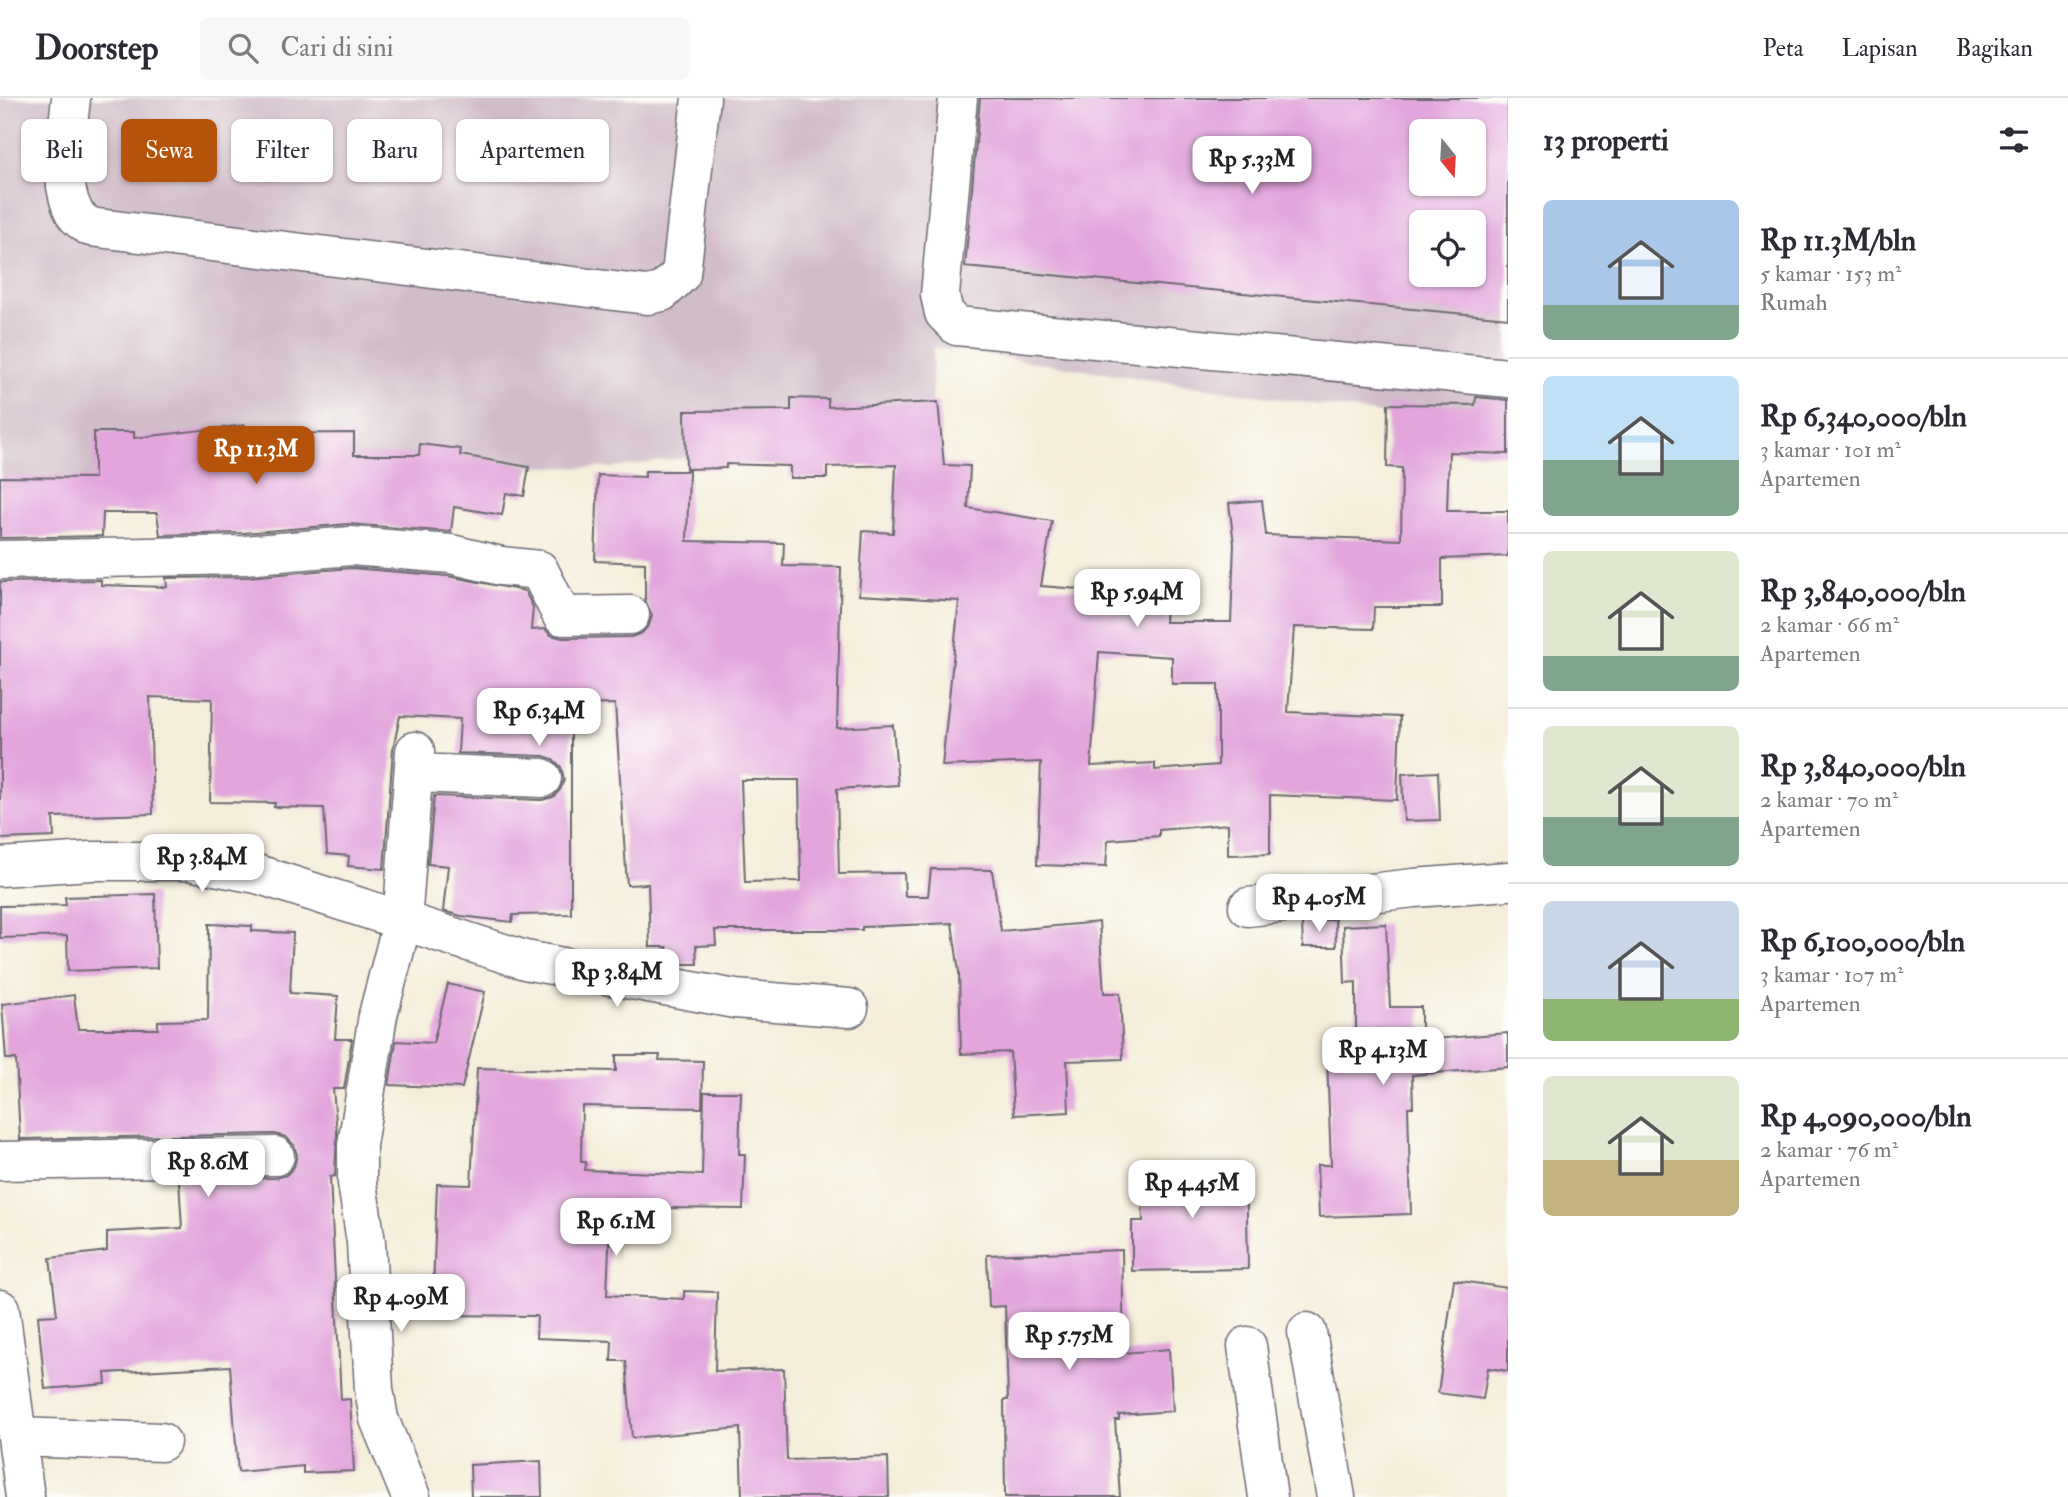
<!DOCTYPE html>
<html lang="id">
<head>
<meta charset="utf-8">
<style>
  :root { --surface:#fff; --page:#f7f7f7; --text:#2b2b33; --muted:#7c7c81; --line:#e1e1e2; --accent:#b45309 }
  body { margin:0; font-family:"IM FELL Double Pica",serif; background:var(--page); color:var(--text); height:100vh; display:flex; flex-direction:column; font-size:26px; white-space:nowrap }
  * { box-sizing:border-box; margin:0 }
  p { font-size:23px; color:var(--muted) }
  .icon { flex:none; width:38px; height:38px; fill:none; stroke:currentColor; stroke-width:2; stroke-linecap:round; stroke-linejoin:round }
  .map { position:relative; flex:1; overflow:hidden }
  .side { display:flex; flex-direction:column; background:var(--surface); width:560px }
  .side>* { flex:none }
  .guide { position:absolute; left:21px; top:21px; width:665px; height:63px; display:flex; gap:14px }
  .needle { width:46px; rotate:162deg }
  .tools { position:absolute; left:1409px; top:21px; display:grid; gap:14px }
  .tools a { display:grid; place-items:center; width:77px; height:77px; border-radius:10px; background:var(--surface); box-shadow:0 2px 5px #0004; font-size:35px }
  .price { position:absolute; translate:-50% -60px; padding:0 16px; border-radius:14px; background:#fff; color:#222; font-size:23px; line-height:46px; filter:drop-shadow(0 2px 4px #0008) }
  .price::after { content:''; position:absolute; left:50%; top:42px; width:21px; height:16px; margin-left:-10px; background:inherit; clip-path:polygon(0 0,100% 0,50% 100%) }
  .price.active { background:var(--accent); color:#fff }
  ul { padding:0; list-style:none }
  li { display:flex; align-items:center; gap:21px; height:175px; padding:0 35px }
  li+li { border-top:2px solid var(--line) }
  li span { display:grid; place-items:center; flex:none; width:196px; height:140px; border-radius:10px; color:#555 }
  li>.icon { margin-inline-start:auto }
  span .icon { width:84px; height:84px; fill:#fffc; stroke-width:1 }
  li b { font-size:30px }
  h2 { display:flex; justify-content:space-between; align-items:center; height:84px; padding:0 35px; font-size:30px }
  .pill { padding:0 24px; border-radius:10px; background:var(--surface); box-shadow:0 2px 5px #0004; font-size:24px; line-height:63px }
  .pill.active { background:var(--accent); color:#fff }
  header { display:flex; align-items:center; gap:42px; box-sizing:border-box; height:98px; padding:0 35px; background:var(--surface); border-bottom:2px solid var(--line) }
  header strong { font-size:33px }
  nav { display:flex; gap:38px; margin-inline-start:auto; font-size:24px }
  .search { width:490px; height:63px; background:var(--page); display:flex; align-items:center; gap:18px; box-sizing:border-box; padding:0 24px; border-radius:10px; color:var(--muted); font-size:26px }
  main { display:flex; flex:1; min-height:0 }
  .map>svg:first-child { display:block }
  .industrial { fill:#d1bdc9; fill-rule:evenodd }
  .building { fill:#e2a6dd; fill-rule:evenodd }
  .lines { fill:none; stroke-linecap:round; stroke-linejoin:round }
  .minor-casing { stroke:#6c6972; stroke-width:41 }
  .minor { stroke:#fff; stroke-width:38 }
</style>
</head>
<body>
<header>
<strong>Doorstep</strong>
<div class="search"><svg class="icon" aria-label="search" viewBox="0 0 24 24"><circle cx="10" cy="10" r="6"/><path d="M15 15l6 6"/></svg>Cari di sini</div>
<nav><a>Peta</a><a>Lapisan</a><a>Bagikan</a></nav>
</header>
<main>
<div class="map">
<svg width="1508" height="1399" viewBox="0 0 1508 1399">
  <rect width="100%" height="100%" fill="#fdfcf7"/>
  <filter id="ink" filterUnits="userSpaceOnUse"><feTurbulence type="fractalNoise" baseFrequency=".0143" numOctaves="2"/><feDisplacementMap in="SourceGraphic" scale="14" xChannelSelector="R" yChannelSelector="G"/><feConvolveMatrix kernelMatrix="1 2 1 2 8 2 1 2 1" color-interpolation-filters="sRGB"/></filter>
  <filter id="wash" filterUnits="userSpaceOnUse"><feTurbulence type="fractalNoise" baseFrequency=".00686" numOctaves="4" result="noise"/><feDisplacementMap in="SourceGraphic" scale="28" xChannelSelector="R" yChannelSelector="G"/><feGaussianBlur stdDeviation="1.57" result="paint"/><feColorMatrix in="noise" values="0 0 0 0 0 0 0 0 0 0 0 0 0 0 0 0 0 1.4 0 .05"/><feComposite in="paint" operator="in"/></filter>
  <g filter="url(#wash)">
    <rect width="100%" height="100%" fill="#f4edd9"/>
    <path class="industrial" d="M 0,0 L 1508,0 L 1508,335 L 933,249 L 932,323 L 613,370 L 249,364 L 0,389 ZM 1421,33 L 1474,33 L 1474,86 L 1421,86 ZM 1421,124 L 1474,124 L 1474,177 L 1421,177 Z"/>
    <g id="blocks">
      <path class="building" d="M 980,0 L 1508,0 L 1508,220 L 965,169 ZM 1421,33 L 1474,33 L 1474,86 L 1421,86 ZM 1421,124 L 1474,124 L 1474,177 L 1421,177 Z
        M 1476,299 L 1508,302 L 1508,356 L 1449,354 L 1447,413 L 1508,413 L 1508,458 L 1442,461 L 1442,509 L 1374,509 L 1373,531 L 1294,529 L 1288,614 L 1400,619 L 1397,702 L 1270,697 L 1270,756 L 1228,757 L 1228,726 L 1159,732 L 1159,738 L 1108,742 L 1106,769 L 1037,767 L 1041,664 L 942,668 L 959,503 L 859,497 L 863,433 L 893,435 L 896,367 L 827,369 L 827,380 L 790,380 L 790,368 L 726,366 L 726,370 L 686,371 L 685,313 L 791,312 L 791,300 L 828,301 L 828,309 L 938,304 L 944,367 L 970,368 L 968,410 L 1052,423 L 1041,488 L 1104,493 L 1104,499 L 1166,503 L 1165,524 L 1231,524 L 1234,446 L 1229,405 L 1262,402 L 1266,437 L 1401,442 L 1402,370 L 1387,369 L 1388,306 L 1475,307 ZM 1099,554 L 1172,559 L 1172,586 L 1218,586 L 1218,667 L 1155,672 L 1155,665 L 1091,668 Z
        M 245,327 L 246,336 L 354,335 L 354,357 L 419,357 L 420,346 L 461,351 L 460,357 L 529,369 L 524,398 L 506,395 L 502,417 L 454,409 L 451,434 L 349,426 L 243,435 L 160,437 L 157,415 L 103,415 L 102,438 L 0,440 L 0,379 L 94,380 L 94,334 L 134,334 L 134,340 Z
        M 645,373 L 689,373 L 687,443 L 784,445 L 783,468 L 841,469 L 837,630 L 893,627 L 898,687 L 837,691 L 839,776 L 904,775 L 905,798 L 928,798 L 931,771 L 992,772 L 1001,833 L 1099,824 L 1104,895 L 1120,895 L 1123,961 L 1067,963 L 1069,1014 L 1014,1017 L 1010,954 L 961,956 L 959,874 L 952,825 L 862,829 L 862,832 L 715,832 L 716,847 L 696,848 L 697,866 L 668,866 L 667,849 L 650,849 L 648,786 L 627,787 L 615,606 L 571,607 L 571,816 L 513,817 L 512,824 L 461,818 L 443,813 L 448,768 L 428,766 L 434,698 L 542,702 L 553,699 L 560,692 L 564,682 L 561,669 L 553,661 L 544,658 L 458,655 L 460,621 L 400,618 L 393,651 L 384,771 L 348,768 L 349,758 L 327,756 L 324,710 L 274,709 L 275,705 L 210,704 L 212,601 L 150,599 L 153,716 L 53,719 L 54,739 L 0,741 L 0,484 L 101,482 L 101,487 L 167,489 L 166,480 L 246,479 L 351,470 L 448,478 L 525,493 L 533,509 L 531,532 L 545,531 L 551,537 L 562,540 L 631,539 L 642,535 L 649,527 L 652,517 L 645,502 L 645,465 L 595,463 L 598,377 L 645,379 ZM 741,682 L 799,682 L 801,783 L 745,784 Z
        M 1438,674 L 1440,722 L 1404,723 L 1402,676 Z
        M 155,796 L 157,870 L 68,873 L 67,838 L 0,840 L 0,808 L 66,807 L 65,799 Z
        M 1335,821 L 1336,849 L 1303,849 L 1302,825 Z
        M 209,826 L 252,828 L 252,833 L 293,835 L 290,895 L 338,898 L 335,941 L 352,941 L 344,991 L 333,991 L 337,1035 L 335,1078 L 330,1079 L 341,1302 L 350,1301 L 354,1373 L 303,1375 L 303,1368 L 238,1374 L 230,1268 L 105,1275 L 106,1286 L 45,1291 L 38,1218 L 57,1217 L 50,1160 L 107,1153 L 107,1134 L 182,1130 L 179,1082 L 276,1080 L 286,1077 L 294,1069 L 297,1057 L 294,1047 L 286,1039 L 275,1036 L 20,1041 L 16,961 L 6,961 L 2,906 L 74,897 L 78,931 L 158,931 L 158,923 L 208,922 Z
        M 1386,826 L 1390,909 L 1421,909 L 1421,942 L 1508,935 L 1508,969 L 1412,977 L 1413,1009 L 1408,1009 L 1411,1116 L 1319,1119 L 1317,1067 L 1331,1067 L 1327,960 L 1356,959 L 1356,884 L 1345,885 L 1343,828 Z
        M 448,886 L 485,894 L 462,990 L 389,987 L 396,943 L 433,945 Z
        M 616,957 L 660,957 L 659,962 L 703,963 L 702,1010 L 582,1008 L 581,1064 L 586,1064 L 585,1072 L 702,1077 L 704,994 L 741,994 L 739,1056 L 745,1056 L 743,1111 L 668,1110 L 667,1127 L 610,1125 L 607,1197 L 684,1201 L 684,1193 L 717,1194 L 715,1273 L 784,1271 L 787,1362 L 888,1359 L 889,1399 L 742,1399 L 740,1330 L 632,1340 L 626,1263 L 611,1263 L 612,1243 L 536,1240 L 537,1218 L 432,1217 L 437,1086 L 471,1087 L 477,970 L 616,973 Z
        M 1246,1066 L 1248,1171 L 1132,1173 L 1132,1123 L 1143,1123 L 1141,1071 Z
        M 1122,1152 L 1124,1255 L 1169,1251 L 1173,1313 L 1119,1317 L 1119,1322 L 1115,1322 L 1120,1399 L 1005,1399 L 1004,1302 L 1008,1302 L 1005,1208 L 989,1209 L 987,1157 Z
        M 1454,1182 L 1508,1190 L 1508,1273 L 1488,1270 L 1483,1301 L 1438,1295 Z
        M 541,1363 L 542,1399 L 471,1399 L 470,1367 Z"/>
    </g>
  </g>
  <g filter="url(#ink)">
    <use href="#blocks" fill-opacity="0" stroke="#6c6972" stroke-width="2"/>
    <g class="lines">
      <g class="minor-casing">
        <path id="minor" d="M 71,0 C 68,34 57,82 74,114 C 76,120 85,125 90,129 L 647,197 L 662,194 L 681,176 L 701,0
          M 958,0 L 940,197 L 944,215 L 957,228 L 1508,280
          M 0,462 L 244,457 L 351,448 L 451,456 L 501,468 L 539,472 L 562,518 L 630,517
          M 414,675 L 542,680
          M 0,769 L 90,763 L 189,763 L 257,776 L 525,862 L 735,901 L 849,910
          M 1248,809 L 1414,790 L 1508,783
          M 0,1063 L 275,1058
          M 0,1211 L 25,1399
          M 1307,1234 L 1336,1399
          M 1247,1248 L 1268,1399
          M 17,1339 L 161,1344
          M 411,1399 L 379,1321 L 374,1291 L 366,1144 L 357,1085 L 357,1047 L 378,917 L 402,825 L 415,653"/>
      </g>
      <use href="#minor" class="minor"/>
    </g>
  </g>
</svg>
<div class="tools">
<a><svg class="needle" viewBox="-14 -14 28 28"><path d="M0-13l5 13h-10z" fill="#e53935"/><path d="M0 13l5-13h-10z" fill="#7c7c81"/></svg></a>
<a><svg class="icon" aria-label="locate" viewBox="0 0 24 24"><circle cx="12" cy="12" r="6"/><path d="M12 2v4M12 18v4M2 12h4M18 12h4"/></svg></a>
</div>
<b class="price" style="left:1252px;top:98px">Rp 5.33M</b>
<b class="price active" style="left:256px;top:388px">Rp 11.3M</b>
<b class="price" style="left:1137px;top:531px">Rp 5.94M</b>
<b class="price" style="left:539px;top:650px">Rp 6.34M</b>
<b class="price" style="left:202px;top:796px">Rp 3.84M</b>
<b class="price" style="left:1319px;top:836px">Rp 4.05M</b>
<b class="price" style="left:617px;top:911px">Rp 3.84M</b>
<b class="price" style="left:1383px;top:989px">Rp 4.13M</b>
<b class="price" style="left:208px;top:1101px">Rp 8.6M</b>
<b class="price" style="left:1192px;top:1122px">Rp 4.45M</b>
<b class="price" style="left:616px;top:1160px">Rp 6.1M</b>
<b class="price" style="left:401px;top:1236px">Rp 4.09M</b>
<b class="price" style="left:1069px;top:1274px">Rp 5.75M</b>
<div class="guide">
<a class="pill">Beli</a>
<a class="pill active">Sewa</a>
<a class="pill">Filter</a>
<a class="pill">Baru</a>
<a class="pill">Apartemen</a>
</div>
</div>
<section class="side">
<h2>13 properti<svg class="icon" aria-label="filters" viewBox="0 0 24 24"><path d="M4 7h16M4 17h16"/><circle cx="9" cy="7" r="2"/><circle cx="15" cy="17" r="2"/></svg></h2>
<ul>
<li><span style="background:linear-gradient(#a9c7e8 75%,#7fa58c 0)"><svg class="icon" aria-label="home" viewBox="0 0 24 24"><path d="M3 11l9-7 9 7M6 9v11h12V9"/></svg></span><div><b>Rp 11.3M/bln</b><p>5 kamar · 153 m²</p><p>Rumah</p></div></li>
<li><span style="background:linear-gradient(#bfe0f5 60%,#7fa58c 0)"><svg class="icon" aria-label="home" viewBox="0 0 24 24"><path d="M3 11l9-7 9 7M6 9v11h12V9"/></svg></span><div><b>Rp 6,340,000/bln</b><p>3 kamar · 101 m²</p><p>Apartemen</p></div></li>
<li><span style="background:linear-gradient(#dfe7d0 75%,#7fa58c 0)"><svg class="icon" aria-label="home" viewBox="0 0 24 24"><path d="M3 11l9-7 9 7M6 9v11h12V9"/></svg></span><div><b>Rp 3,840,000/bln</b><p>2 kamar · 66 m²</p><p>Apartemen</p></div></li>
<li><span style="background:linear-gradient(#dfe7d0 65%,#7fa58c 0)"><svg class="icon" aria-label="home" viewBox="0 0 24 24"><path d="M3 11l9-7 9 7M6 9v11h12V9"/></svg></span><div><b>Rp 3,840,000/bln</b><p>2 kamar · 70 m²</p><p>Apartemen</p></div></li>
<li><span style="background:linear-gradient(#c9d6e8 70%,#8fb573 0)"><svg class="icon" aria-label="home" viewBox="0 0 24 24"><path d="M3 11l9-7 9 7M6 9v11h12V9"/></svg></span><div><b>Rp 6,100,000/bln</b><p>3 kamar · 107 m²</p><p>Apartemen</p></div></li>
<li><span style="background:linear-gradient(#dfe7d0 60%,#c2b280 0)"><svg class="icon" aria-label="home" viewBox="0 0 24 24"><path d="M3 11l9-7 9 7M6 9v11h12V9"/></svg></span><div><b>Rp 4,090,000/bln</b><p>2 kamar · 76 m²</p><p>Apartemen</p></div></li>
</ul>
</section>
</main>
</body>
</html>
